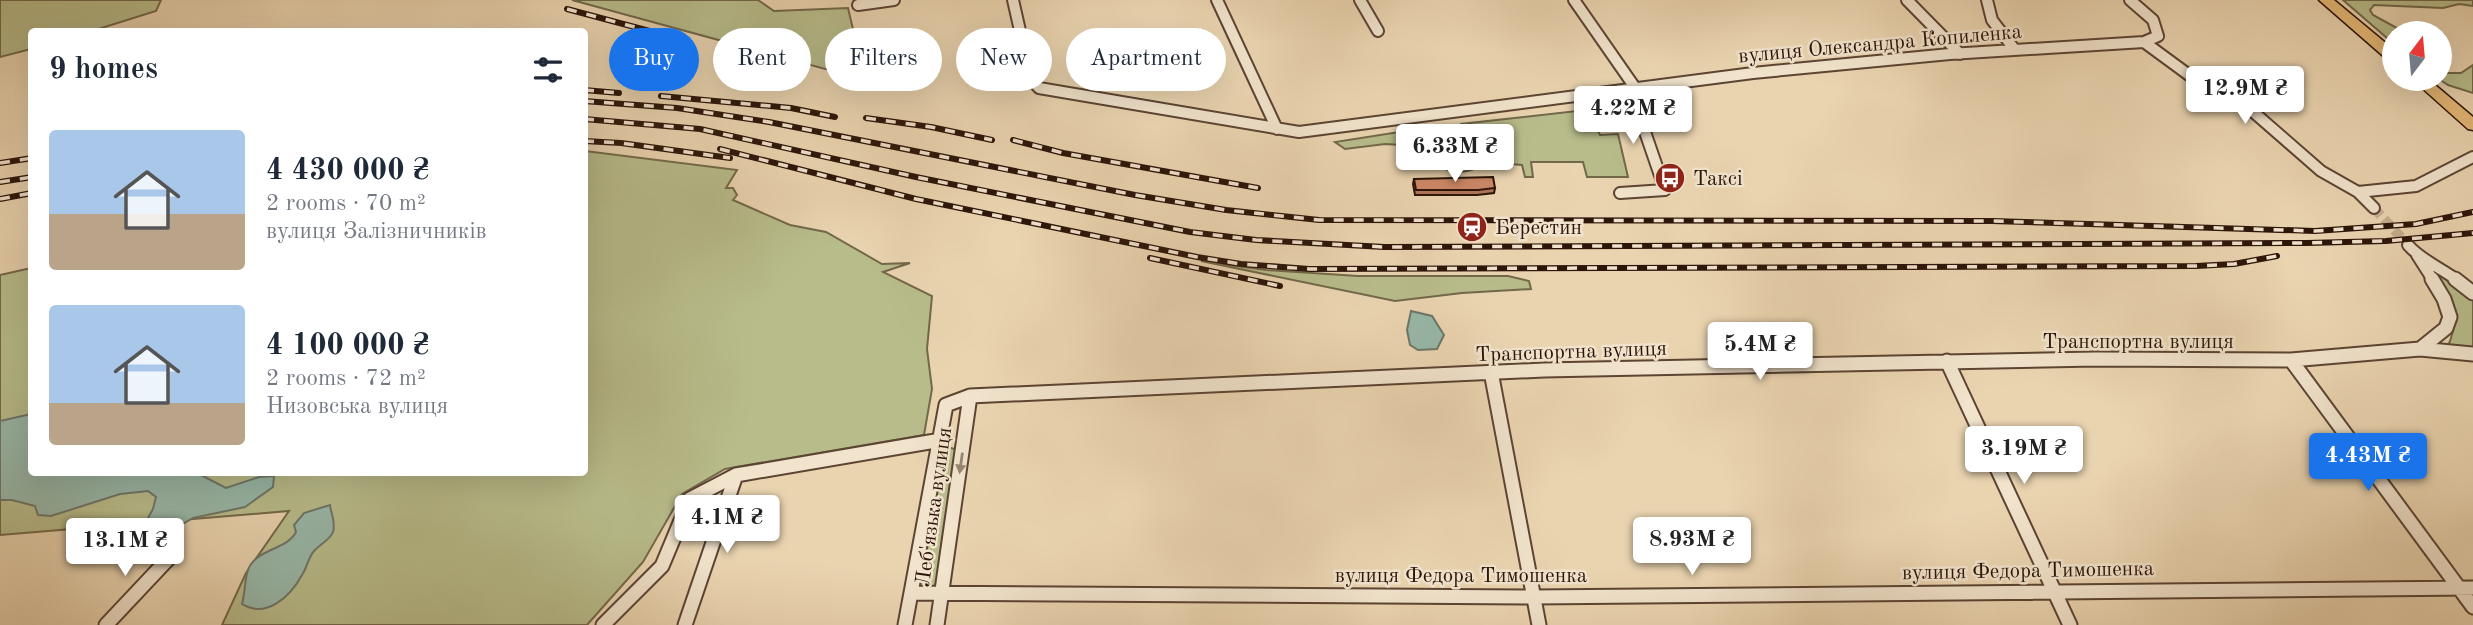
<!DOCTYPE html>
<html lang="en">
<head>
<meta charset="utf-8">
<style>
  :root { --surface:#fff; --page:#f6f6f7; --text:#1f2937; --muted:#747a83; --accent:#1a73e8 }
  body { margin:0; font-family:"Old Standard TT",serif; background:var(--page); color:var(--text); height:100vh; display:flex; flex-direction:column; font-size:26px; white-space:nowrap }
  * { box-sizing:border-box; margin:0 }
  p { font-size:23px; color:var(--muted) }
  .icon { flex:none; width:38px; height:38px; fill:none; stroke:currentColor; stroke-width:2; stroke-linecap:round; stroke-linejoin:round }
  .map { position:relative; flex:1; overflow:hidden }
  .side { position:absolute; left:28px; top:28px; width:560px; height:448px; display:flex; flex-direction:column; background:var(--surface); border-radius:7px; box-shadow:0 7px 28px #0002 }
  .side>* { flex:none }
  .top-card { position:absolute; left:609px; top:28px; width:665px; height:63px; display:flex; gap:14px }
  .needle { width:46px; rotate:16deg }
  .tools { position:absolute; left:2382px; top:21px; display:grid; gap:14px }
  .tools a { display:grid; place-items:center; width:70px; height:70px; border-radius:50%; background:var(--surface); box-shadow:0 7px 28px #0002; font-size:35px }
  .price { position:absolute; translate:-50% -60px; padding:0 16px; border-radius:7px; background:#fff; color:#222; font-size:23px; line-height:46px; filter:drop-shadow(0 2px 4px #0008) }
  .price::after { content:''; position:absolute; left:50%; top:42px; width:21px; height:16px; margin-left:-10px; background:inherit; clip-path:polygon(0 0,100% 0,50% 100%) }
  .price.selected { background:var(--accent); color:#fff }
  ul { padding:0; list-style:none }
  li { display:flex; align-items:center; gap:21px; height:175px; padding:0 21px }
  li span { display:grid; place-items:center; flex:none; width:196px; height:140px; border-radius:7px; color:#555 }
  li>.icon { margin-inline-start:auto }
  span .icon { width:84px; height:84px; fill:#fffc; stroke-width:1 }
  li b { font-size:30px }
  h2 { display:flex; justify-content:space-between; align-items:center; height:84px; padding:0 21px; font-size:30px }
  .pill { padding:0 24px; border-radius:32px; background:var(--surface); box-shadow:0 7px 28px #0002; font-size:24px; line-height:63px }
  .pill.selected { background:var(--accent); color:#fff }
  .map>svg:first-child { display:block }
  .green { fill:#b8bc8b; stroke:#72684a; stroke-width:2 }
  .water { fill:#98b8a9; stroke:#6d7669; stroke-width:2 }
  .lines { fill:none; stroke-linecap:round; stroke-linejoin:round }
  .minor-tunnel { stroke:#c4ae8f; stroke-width:10; stroke-dasharray:10 5; stroke-linecap:butt }
  .minor-far1-casing { stroke:#5c4433; stroke-width:14 }
  .minor-casing { stroke:#5c4433; stroke-width:17 }
  .highway-casing { stroke:#2c1409; stroke-width:3 }
  .minor-far1 { stroke:#f1e3cc; stroke-width:10 }
  .minor { stroke:#f1e3cc; stroke-width:13 }
  .highway { fill:#e5ba78; fill-rule:evenodd }
  .rail-casing { stroke:#2c1409; stroke-width:6 }
  .rail { stroke:#f1e3cc; stroke-width:3.5; stroke-dasharray:10; stroke-linecap:butt }
  .wall { fill:#af7459; stroke:#2c1409; stroke-width:2 }
  .building { fill:#cb8767; stroke:#2c1409; stroke-width:2 }
  .oneway { fill:#988674 }
  .labels { text-anchor:middle; stroke-width:5; stroke-linejoin:round; paint-order:stroke }
  .street-label { font-size:21px; fill:#2c1409; stroke:#f1e3cc }
  .poi-label { font-size:21px; fill:#2c1409; stroke:#f1e3cc; text-anchor:start }
</style>
</head>
<body>
<div class="map">
<svg width="2473" height="625" viewBox="0 0 2473 625">
  <rect width="100%" height="100%" fill="#ead4b0"/>
  <filter id="stains"><feTurbulence type="fractalNoise" baseFrequency=".00286" numOctaves="4"/><feColorMatrix values="0 0 0 0 .2 0 0 0 0 .09 0 0 0 0 .02 0 0 0 .5 -.17"/></filter>
  <radialGradient id="worn" r=".72"><stop offset=".6" stop-color="#630" stop-opacity="0"/><stop offset="1" stop-color="#630" stop-opacity=".3"/></radialGradient>
  <path class="green" d="M 0,0 L 161,0 L 156,11 L 92,31 L 32,32 L 31,49 L 0,57 Z
    M 572,0 L 758,0 L 774,11 L 848,8 L 857,46 L 869,67 L 858,78 Z
    M 2343,0 L 2473,0 L 2473,6 L 2459,4 L 2443,8 L 2374,5 L 2370,10 L 2373,15 L 2406,33 L 2394,33 L 2394,44 Z
    M 2473,65 L 2473,93 L 2448,85 L 2439,79 L 2440,73 L 2461,73 Z
    M 1612,107 L 1615,122 L 1595,124 L 1600,135 L 1618,134 L 1628,177 L 1587,177 L 1583,162 L 1531,162 L 1533,177 L 1525,177 L 1522,165 L 1499,163 C 1496,143 1478,135 1461,132 L 1461,124 Z
    M 1444,125 L 1439,137 L 1418,146 L 1385,144 L 1345,149 L 1335,142 Z
    M 1445,145 L 1474,148 L 1482,158 L 1481,165 C 1468,176 1435,174 1433,154 L 1437,148 Z
    M 585,151 L 737,170 L 726,188 L 733,188 L 737,195 L 733,200 L 790,225 L 826,232 L 882,264 L 910,263 L 883,272 L 932,296 L 927,349 L 932,389 L 924,435 L 725,469 L 682,494 L 643,562 L 587,625 L 222,625 L 246,573 L 289,511 L 0,535 L 0,275 L 31,268 L 32,472 L 584,472 Z
    M 1201,261 L 1266,270 L 1358,276 L 1508,276 L 1529,281 L 1531,289 L 1462,293 L 1395,301 Z
    M 2431,266 L 2473,300 L 2473,349 L 2448,346 C 2462,315 2450,292 2431,266 Z
    M 951,448 L 958,450 L 935,589 L 919,588 L 943,450 Z"/>
  <path class="water" d="M 1411,311 L 1432,316 L 1444,335 L 1437,349 L 1418,350 L 1410,345 L 1407,330 Z
    M 31,414 L 32,472 L 197,473 L 226,488 L 259,477 L 274,476 L 273,487 L 245,507 L 193,518 L 146,546 L 133,545 L 153,509 L 156,497 L 148,491 L 120,494 L 51,516 L 38,515 L 35,506 L 12,500 L 0,500 L 0,421 Z
    M 330,505 C 331,513 336,524 333,532 C 330,540 320,544 314,551 C 308,558 307,568 302,575 C 290,597 266,619 242,604 C 245,594 245,577 248,570 C 255,549 287,550 296,532 L 294,525 L 304,513 Z"/>
  <g class="lines">
    <path class="minor-tunnel" d="M 2374,208 L 2408,245"/>
    <g class="minor-far1-casing">
      <path id="minor-far1" d="M 1013,0 L 1031,79 L 1039,88 L 1299,132 L 1753,73 L 1950,54 L 2144,42 L 2158,36 L 2153,20 L 2130,0
        M 1217,0 L 1277,129
        M 1360,0 L 1378,31
        M 1574,0 L 1636,89 L 1644,129 L 1665,190 L 1620,193
        M 1907,0 L 1960,54
        M 1987,0 L 1992,20 L 2015,50
        M 858,5 L 894,0
        M 2144,42 L 2193,78 L 2235,96 L 2321,171 L 2358,192 L 2374,208
        M 2358,192 L 2416,186 L 2473,157
        M 2408,245 C 2421,260 2441,268 2457,280
        M 2417,255 L 2433,280"/>
    </g>
    <g class="minor-casing">
      <path id="minor" d="M 2455,279 L 2473,293
        M 2420,349 L 2473,354
        M 2291,360 L 2473,607
        M 1947,361 L 2070,625
        M 1491,372 L 1539,625
        M 911,593 L 1534,597 L 2473,588
        M 106,625 L 170,557
        M 603,625 L 662,566 L 690,499 L 736,475 L 941,440
        M 685,625 L 736,475
        M 905,625 L 946,405 L 970,396 L 1544,370 L 2096,359 L 2291,360 L 2420,349 L 2446,328 L 2450,317 L 2444,299 L 2432,279
        M 937,625 L 970,396"/>
    </g>
    <g class="highway-casing">
      <path id="highway" d="M 2319,0 L 2334,0 L 2394,50 L 2394,62 L 2389,61 Z
        M 2412,79 L 2428,79 L 2473,117 L 2473,130 L 2468,129 Z"/>
    </g>
    <use href="#minor-far1" class="minor-far1"/>
    <use href="#minor" class="minor"/>
    <use href="#highway" class="highway"/>
    <g class="rail-casing">
      <path id="rail" d="M 567,9 L 687,41
        M 584,90 L 619,93
        M 661,96 L 791,108 L 835,117
        M 584,101 L 677,108 L 769,122 L 1135,195 L 1226,210 L 1319,220 L 1992,221 L 2315,231 L 2416,224 L 2473,212
        M 866,118 L 931,127 L 992,140
        M 584,119 L 700,129 L 916,177 L 1190,232 L 1256,240 L 1384,247 L 2307,243 L 2386,241 L 2473,233
        M 1013,140 L 1063,153 L 1258,188
        M 584,141 L 621,143 L 730,158
        M 720,149 L 916,199 L 1197,257 L 1241,264 L 1309,269 L 2196,266 L 2234,264 L 2277,256
        M 0,163 L 32,158
        M 0,182 L 32,177
        M 0,199 L 32,193
        M 1150,258 L 1280,286"/>
    </g>
    <use href="#rail" class="rail"/>
  </g>
  <path class="wall" d="M 1414,179 L 1495,188 L 1494,193 L 1477,195 L 1415,195 L 1413,184 Z"/>
  <path class="building" d="M 1493,177 L 1495,188 L 1478,190 L 1416,190 L 1414,179 Z"/>
  <defs><path id="oneway-solid" d="M-6-.8H1V-3.2L6.5 0L1 3.2V.8H-6Z" transform="scale(1.75)"/></defs>
  <use class="oneway" href="#oneway-solid" transform="translate(961 463) rotate(98)"/>
  <defs>
    <g id="bus-disc" transform="scale(1.575)"><circle r="9.5" fill="#8f2418" stroke="#f1e3cc"/><path d="M-5-6H5V4H4V6H2V4H-2V6H-4V4H-5ZM-3.5-4V0h7V-4ZM-3.5 1.2v1.5H-2V1.2ZM2 1.2v1.5H3.5V1.2Z" fill="#fff"/></g>
    <g id="station-disc" transform="scale(1.575)"><circle r="9.5" fill="#8f2418" stroke="#f1e3cc"/><path d="M-3-6H3Q5-6 5-4V2Q5 4 3 4L4.5 6H3L1.5 4h-3L-3 6H-4.5L-3 4Q-5 4-5 2V-4Q-5-6-3-6ZM-3.5-4v3h7v-3ZM-3.5 1v1.5H-2V1ZM2 1v1.5H3.5V1Z" fill="#fff"/></g>
  </defs>
  <g fill-rule="evenodd">
    <use href="#bus-disc" x="1670" y="178"/>
    <use href="#station-disc" x="1472" y="227"/>
  </g>
  <g class="labels">
    <g class="street-label">
      <text transform="translate(1880 43) rotate(-5)" y="7">вулиця Олександра Копиленка</text>
      <text x="2138" y="348">Транспортна вулиця</text>
      <text transform="translate(1571 351) rotate(-2)" y="7">Транспортна вулиця</text>
      <text transform="translate(933 507) rotate(-82)" y="7">Леб'язька вулиця</text>
      <text transform="translate(2028 570) rotate(-1)" y="7">вулиця Федора Тимошенка</text>
      <text x="1461" y="582">вулиця Федора Тимошенка</text>
    </g>
    <g class="poi-label">
      <text x="1693" y="185">Таксі</text>
      <text x="1495" y="234">Берестин</text>
    </g>
  </g>
  <rect width="100%" height="100%" filter="url(#stains)"/>
  <rect width="100%" height="100%" fill="url(#worn)"/>
</svg>
<div class="tools">
<a><svg class="needle" viewBox="-14 -14 28 28"><path d="M0-13l5 13h-10z" fill="#e53935"/><path d="M0 13l5-13h-10z" fill="#747a83"/></svg></a>
</div>
<b class="price" style="left:2245px;top:126px">12.9M ₴</b>
<b class="price" style="left:1633px;top:146px">4.22M ₴</b>
<b class="price" style="left:1455px;top:184px">6.33M ₴</b>
<b class="price" style="left:1760px;top:382px">5.4M ₴</b>
<b class="price" style="left:2024px;top:486px">3.19M ₴</b>
<b class="price selected" style="left:2368px;top:493px">4.43M ₴</b>
<b class="price" style="left:727px;top:555px">4.1M ₴</b>
<b class="price" style="left:1692px;top:577px">8.93M ₴</b>
<b class="price" style="left:125px;top:578px">13.1M ₴</b>
<div class="top-card">
<a class="pill selected">Buy</a>
<a class="pill">Rent</a>
<a class="pill">Filters</a>
<a class="pill">New</a>
<a class="pill">Apartment</a>
</div>
<section class="side">
<h2>9 homes<svg class="icon" aria-label="filters" viewBox="0 0 24 24"><path d="M4 7h16M4 17h16"/><circle cx="9" cy="7" r="2"/><circle cx="15" cy="17" r="2"/></svg></h2>
<ul>
<li><span style="background:linear-gradient(#a9c7e8 60%,#b9a48a 0)"><svg class="icon" aria-label="home" viewBox="0 0 24 24"><path d="M3 11l9-7 9 7M6 9v11h12V9"/></svg></span><div><b>4 430 000 ₴</b><p>2 rooms · 70 m²</p><p>вулиця Залізничників</p></div></li>
<li><span style="background:linear-gradient(#a9c7e8 70%,#b9a48a 0)"><svg class="icon" aria-label="home" viewBox="0 0 24 24"><path d="M3 11l9-7 9 7M6 9v11h12V9"/></svg></span><div><b>4 100 000 ₴</b><p>2 rooms · 72 m²</p><p>Низовська вулиця</p></div></li>
</ul>
</section>
</div>
</body>
</html>
